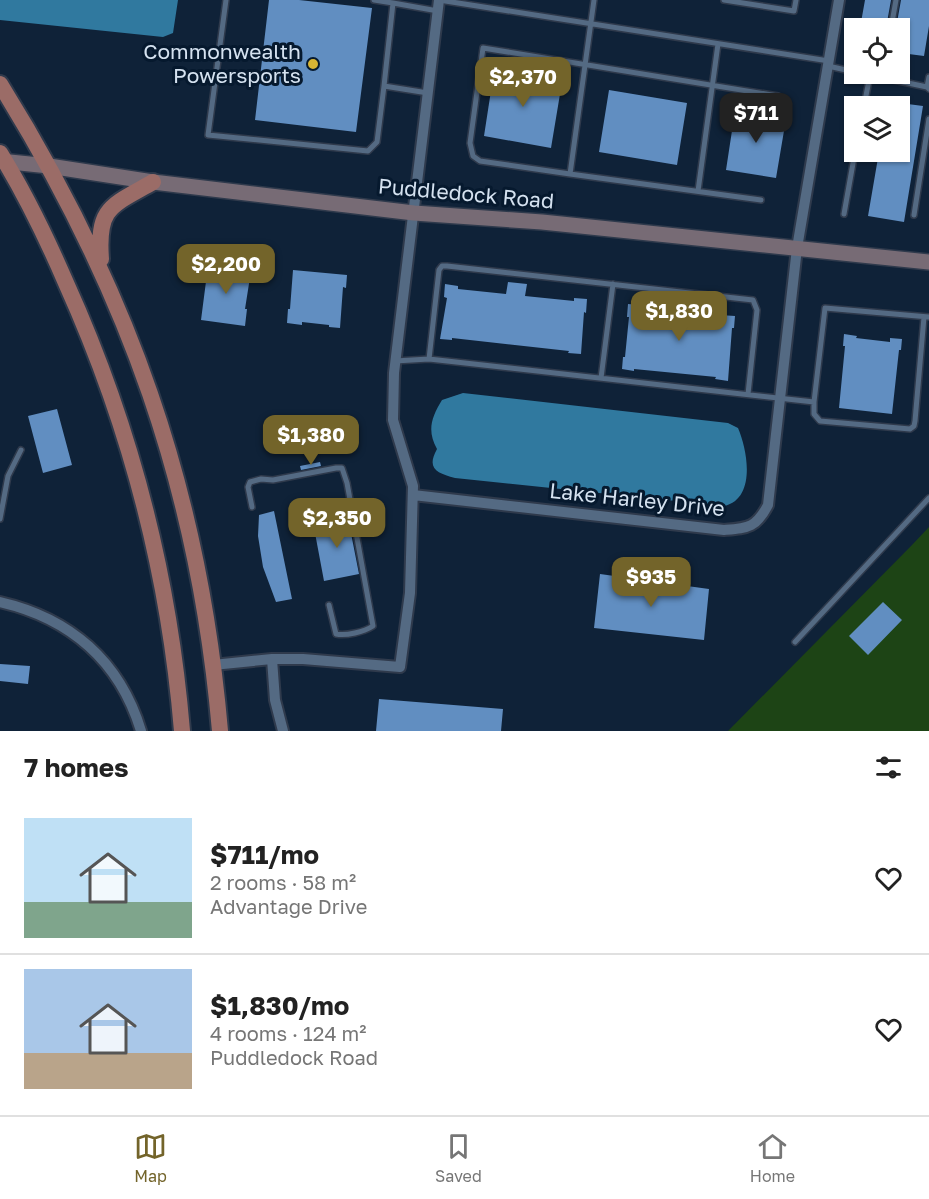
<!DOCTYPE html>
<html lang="en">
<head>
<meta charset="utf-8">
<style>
  :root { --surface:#fff; --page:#f6f6f6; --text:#222; --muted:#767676; --line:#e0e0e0; --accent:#73642a }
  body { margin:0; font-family:"Golos Text",sans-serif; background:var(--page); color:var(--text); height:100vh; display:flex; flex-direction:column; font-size:22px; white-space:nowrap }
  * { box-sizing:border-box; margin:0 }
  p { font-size:20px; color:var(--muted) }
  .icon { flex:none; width:33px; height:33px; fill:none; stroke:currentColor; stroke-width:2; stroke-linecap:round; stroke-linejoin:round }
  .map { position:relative; height:731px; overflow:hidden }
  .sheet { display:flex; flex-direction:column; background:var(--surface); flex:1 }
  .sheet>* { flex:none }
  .tools { position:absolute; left:844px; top:18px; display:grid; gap:12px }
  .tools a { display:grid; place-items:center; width:66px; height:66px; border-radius:0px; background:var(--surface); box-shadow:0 2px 4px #0004; font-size:30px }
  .price { position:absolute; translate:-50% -51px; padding:0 14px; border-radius:12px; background:var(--accent); color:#fff; font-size:20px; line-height:39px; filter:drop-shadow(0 2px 3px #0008) }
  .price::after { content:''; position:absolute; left:50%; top:36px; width:18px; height:14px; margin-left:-9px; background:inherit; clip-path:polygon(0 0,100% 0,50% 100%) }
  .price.selected { background:#222; color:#fff }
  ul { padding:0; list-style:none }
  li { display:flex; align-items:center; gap:18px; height:150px; padding:0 24px }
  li+li { border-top:2px solid var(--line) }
  li span { display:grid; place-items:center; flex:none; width:168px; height:120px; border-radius:0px; color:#555 }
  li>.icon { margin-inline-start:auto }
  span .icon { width:72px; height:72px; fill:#fffc; stroke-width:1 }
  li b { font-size:26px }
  h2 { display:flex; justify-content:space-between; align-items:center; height:72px; padding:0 24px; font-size:26px }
  .dock { display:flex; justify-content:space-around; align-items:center; height:84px; border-top:2px solid var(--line); background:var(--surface); font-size:16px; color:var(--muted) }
  .dock a { display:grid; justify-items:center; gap:3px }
  .dock .selected { color:var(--accent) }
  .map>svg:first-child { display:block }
  .green { fill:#1d4415 }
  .water { fill:#30799f }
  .building { fill:#618ec1 }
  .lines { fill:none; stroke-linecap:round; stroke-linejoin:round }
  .lane-casing { stroke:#2f3a4c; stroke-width:8 }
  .street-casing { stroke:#2f3a4c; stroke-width:14 }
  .secondary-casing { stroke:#2f3a4c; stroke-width:18 }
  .primary-casing { stroke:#2f3a4c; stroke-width:20 }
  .lane { stroke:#546a83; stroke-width:5 }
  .street { stroke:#546a83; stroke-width:10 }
  .secondary { stroke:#776b75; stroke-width:15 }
  .primary { stroke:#9b6c67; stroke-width:16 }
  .poi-dot { fill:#d7b434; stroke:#06192e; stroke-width:2 }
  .labels { text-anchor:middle; stroke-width:6; stroke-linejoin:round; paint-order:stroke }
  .poi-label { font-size:21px; fill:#d5e2f0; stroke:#06192e; text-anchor:end }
  .street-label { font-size:21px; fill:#d5e2f0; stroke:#06192e }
</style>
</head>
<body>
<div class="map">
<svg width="929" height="731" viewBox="0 0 929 731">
  <rect width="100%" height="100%" fill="#0f2238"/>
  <path class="green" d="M 929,527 L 929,731 L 728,731 L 912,545 Z"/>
  <path class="water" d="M 0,0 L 178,0 L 173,33 L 163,37 L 0,20 Z
    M 463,393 L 728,423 L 738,428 C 748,451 756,499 724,506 L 455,478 C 437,473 426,469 437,449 C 427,431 431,418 442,400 Z"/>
  <path class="building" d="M 269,0 L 299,0 L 372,8 L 356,132 L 255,120 Z
    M 865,0 L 891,0 L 886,28 L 860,28 Z
    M 901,0 L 929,0 L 929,26 L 924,56 L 901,53 L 904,28 L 896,28 Z
    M 527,60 L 535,61 L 533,77 L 562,82 L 551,148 L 484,136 L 494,71 L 524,76 Z
    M 609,90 L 687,103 L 677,165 L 599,152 Z
    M 900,103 L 923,106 L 904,222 L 868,216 L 879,152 L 900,152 Z
    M 735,111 L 786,119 L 776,178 L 726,170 Z
    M 220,263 L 238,265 L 237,269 L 251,271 L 245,309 L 247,309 L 245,326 L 201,320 L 208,266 L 219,267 Z
    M 293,270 L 347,275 L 346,288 L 343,287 L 340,328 L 329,327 L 329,325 L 302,322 L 302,325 L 287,323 L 288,309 L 290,309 Z
    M 508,282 L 527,284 L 525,296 L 574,301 L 574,298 L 587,299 L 586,313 L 584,312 L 581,354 L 568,353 L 569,351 L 452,338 L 452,340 L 440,339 L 447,298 L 444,297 L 445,284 L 458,286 L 458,289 L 506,294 Z
    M 674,301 L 691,303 L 690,313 L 735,316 L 734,328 L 732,328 L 728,381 L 715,379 L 716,377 L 634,369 L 634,371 L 622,369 L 623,357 L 625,357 L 629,317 L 627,317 L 628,304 L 641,305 L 641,308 L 673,312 Z
    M 844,334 L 857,336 L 856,338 L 890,342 L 890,338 L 902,339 L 901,350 L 899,350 L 892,414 L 839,408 L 845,346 L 843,346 Z
    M 57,409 L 72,465 L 43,473 L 28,416 Z
    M 320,462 L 321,466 L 301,470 L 300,466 Z
    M 274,511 L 292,599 L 276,602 L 263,567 L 258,536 L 259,515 Z
    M 347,513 L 359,574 L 324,581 L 315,533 L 318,532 L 316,525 L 332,522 L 331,516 Z
    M 600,574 L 709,589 L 704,640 L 594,628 Z
    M 883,602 L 902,620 L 868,655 L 849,636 Z
    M 0,664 L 30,666 L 28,684 L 0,681 Z
    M 379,699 L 503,709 L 501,731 L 376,731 Z"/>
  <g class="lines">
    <g class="lane-casing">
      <path id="lane" d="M 226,0 L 208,135 L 368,151 L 377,142 L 384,86
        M 374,0 L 393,3
        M 439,0 L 829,61
        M 594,0 L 570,174 L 761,200
        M 724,0 L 794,11 L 796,0
        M 891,28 L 896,0
        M 828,66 L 855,72
        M 863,74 L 870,75 L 864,106
        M 870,75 L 927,87 L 929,89
        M 927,87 L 929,77
        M 428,93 L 384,86 L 393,3 L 438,11
        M 570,174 L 480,161 L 473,156 L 470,143 L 483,48 L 778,96
        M 698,191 L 718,44
        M 844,214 L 855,152
        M 914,215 L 929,119
        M 429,359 L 439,270 L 442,266 L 447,266 L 753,300 L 757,310 L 748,394
        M 395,361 L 429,359 L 814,402 L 814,414 L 820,421 L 910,429 L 914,426 L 915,421 L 924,317
        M 601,378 L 613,284
        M 814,402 L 825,308 L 929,317
        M 252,507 L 248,487 L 250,482 L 261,479 L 273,480 L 336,468 L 342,468 L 347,483 L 373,626 C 364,632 346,636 336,634 L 329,605
        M 0,519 L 8,476 L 21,450
        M 795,642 L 929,498"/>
    </g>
    <g class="street-casing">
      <path id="street" d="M 413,495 L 724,530 C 748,528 756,528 768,505 L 797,248 L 839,0
        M 0,602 C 70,618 120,661 141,731
        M 272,659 L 275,700 L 283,731
        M 213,665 L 272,659 L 303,659 L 400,667 L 410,593 L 413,486 L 393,420 L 394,373 L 439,0"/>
    </g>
    <g class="secondary-casing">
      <path id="secondary" d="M 0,161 L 49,166 L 153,182 L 414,213 L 542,222 L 929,262"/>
    </g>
    <g class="primary-casing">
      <path id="primary" d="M 0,84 C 128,290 199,489 220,731
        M 0,153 C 26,195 47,239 66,283 C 131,427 169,574 182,731
        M 101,259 C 97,207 111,206 153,182"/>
    </g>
    <use href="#lane" class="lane"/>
    <use href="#street" class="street"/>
    <use href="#secondary" class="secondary"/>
    <use href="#primary" class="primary"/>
  </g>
  <circle class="poi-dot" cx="313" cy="64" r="6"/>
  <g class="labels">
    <g class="poi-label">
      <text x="301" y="59">Commonwealth<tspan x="301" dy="24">Powersports</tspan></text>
    </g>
    <g class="street-label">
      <text transform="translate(466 194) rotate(5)" y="7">Puddledock Road</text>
      <text transform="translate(637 500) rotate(6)" y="7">Lake Harley Drive</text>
    </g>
  </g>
</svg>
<div class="tools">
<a><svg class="icon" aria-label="locate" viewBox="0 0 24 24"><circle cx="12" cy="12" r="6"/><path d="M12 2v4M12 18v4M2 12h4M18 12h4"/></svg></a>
<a><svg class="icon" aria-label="layers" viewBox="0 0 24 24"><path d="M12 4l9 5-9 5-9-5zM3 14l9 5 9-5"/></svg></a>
</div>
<b class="price" style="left:523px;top:108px">$2,370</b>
<b class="price selected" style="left:756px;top:144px">$711</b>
<b class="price" style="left:226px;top:295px">$2,200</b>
<b class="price" style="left:679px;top:342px">$1,830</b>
<b class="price" style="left:311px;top:466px">$1,380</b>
<b class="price" style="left:337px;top:549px">$2,350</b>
<b class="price" style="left:651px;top:608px">$935</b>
</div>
<section class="sheet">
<h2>7 homes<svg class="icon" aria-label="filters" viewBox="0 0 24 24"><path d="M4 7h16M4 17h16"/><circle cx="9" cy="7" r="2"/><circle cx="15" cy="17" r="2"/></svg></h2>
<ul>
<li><span style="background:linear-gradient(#bfe0f5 70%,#7fa58c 0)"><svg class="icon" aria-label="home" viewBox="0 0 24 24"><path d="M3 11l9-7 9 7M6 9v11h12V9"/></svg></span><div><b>$711/mo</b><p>2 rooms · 58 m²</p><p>Advantage Drive</p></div><svg class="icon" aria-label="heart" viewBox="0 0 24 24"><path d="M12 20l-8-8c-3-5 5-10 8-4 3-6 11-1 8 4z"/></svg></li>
<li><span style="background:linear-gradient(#a9c7e8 70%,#b9a48a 0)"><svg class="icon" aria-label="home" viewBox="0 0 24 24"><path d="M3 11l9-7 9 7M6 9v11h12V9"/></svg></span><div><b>$1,830/mo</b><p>4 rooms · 124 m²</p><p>Puddledock Road</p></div><svg class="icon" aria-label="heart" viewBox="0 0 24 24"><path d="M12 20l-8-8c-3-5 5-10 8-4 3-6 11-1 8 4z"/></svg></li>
</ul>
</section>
<nav class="dock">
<a class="selected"><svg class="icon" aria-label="map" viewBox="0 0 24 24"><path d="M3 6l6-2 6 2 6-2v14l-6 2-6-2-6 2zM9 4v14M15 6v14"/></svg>Map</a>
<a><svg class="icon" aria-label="saved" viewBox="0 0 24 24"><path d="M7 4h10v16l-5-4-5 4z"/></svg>Saved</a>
<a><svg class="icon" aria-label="home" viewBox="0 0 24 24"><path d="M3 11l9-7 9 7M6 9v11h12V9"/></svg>Home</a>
</nav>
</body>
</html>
